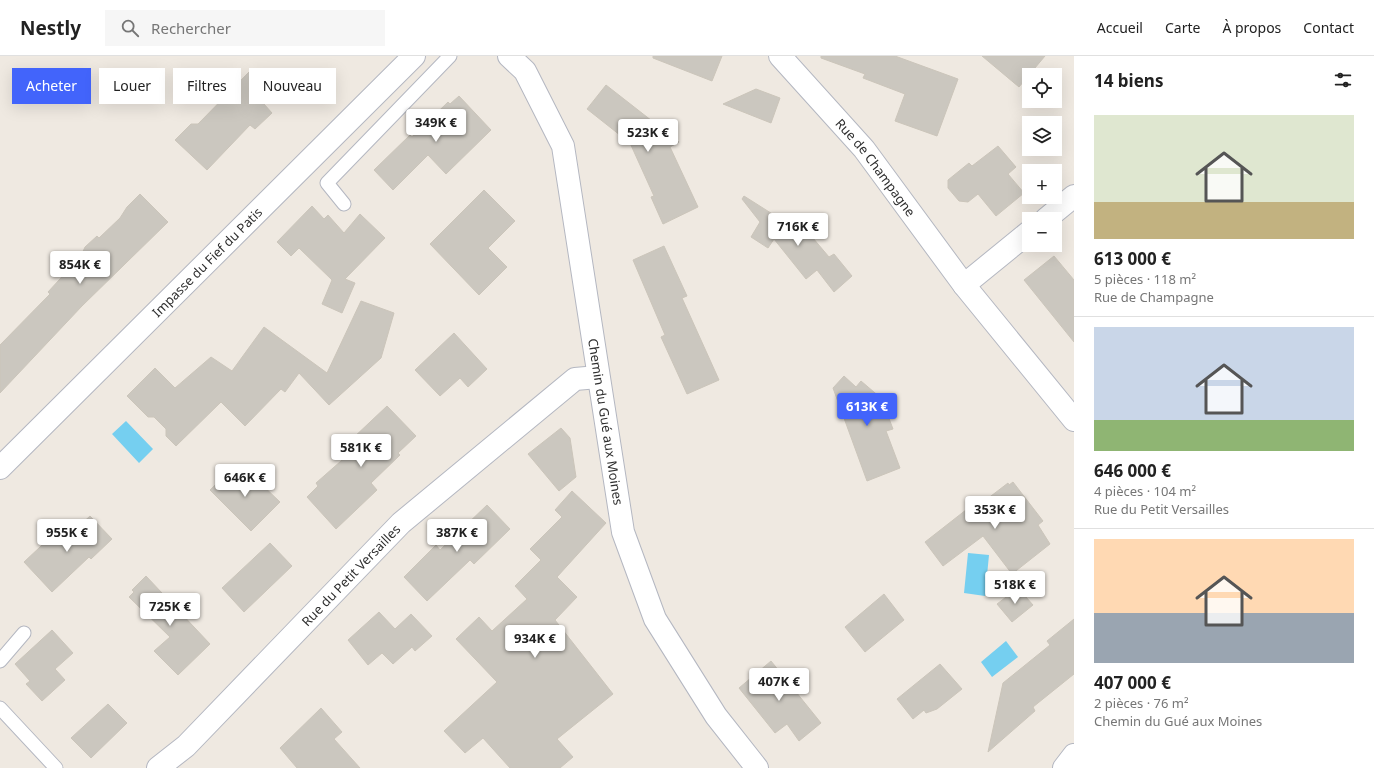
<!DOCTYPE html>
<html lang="fr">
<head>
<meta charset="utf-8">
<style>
  :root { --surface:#fff; --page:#f6f6f6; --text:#222; --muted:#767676; --line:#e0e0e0; --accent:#4264fb }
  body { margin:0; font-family:"Noto Sans",sans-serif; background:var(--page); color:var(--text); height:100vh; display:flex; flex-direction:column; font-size:15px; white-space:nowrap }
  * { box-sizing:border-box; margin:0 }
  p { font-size:13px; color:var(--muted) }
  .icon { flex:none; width:22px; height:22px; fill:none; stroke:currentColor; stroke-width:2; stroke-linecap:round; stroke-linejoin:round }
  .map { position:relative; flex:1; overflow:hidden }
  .side { display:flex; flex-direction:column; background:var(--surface); width:300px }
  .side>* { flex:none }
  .top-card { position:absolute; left:12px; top:12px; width:380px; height:36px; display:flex; gap:8px }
  .controls { position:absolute; left:1022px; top:12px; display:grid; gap:8px }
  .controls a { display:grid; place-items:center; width:40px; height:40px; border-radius:0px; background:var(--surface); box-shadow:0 4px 16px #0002; font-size:20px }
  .price { position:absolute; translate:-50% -34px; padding:0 9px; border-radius:4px; background:#fff; color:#222; font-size:13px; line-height:26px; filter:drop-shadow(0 1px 2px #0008) }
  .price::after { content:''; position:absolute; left:50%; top:24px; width:12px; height:9px; margin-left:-6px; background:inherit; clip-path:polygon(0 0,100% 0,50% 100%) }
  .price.on { background:var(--accent); color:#fff }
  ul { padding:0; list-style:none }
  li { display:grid; align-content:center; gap:8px; height:212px; padding:0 20px }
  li+li { border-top:1px solid var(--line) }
  li span { display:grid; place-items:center; height:124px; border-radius:0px; color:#555 }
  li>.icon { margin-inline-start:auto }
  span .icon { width:72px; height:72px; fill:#fffc; stroke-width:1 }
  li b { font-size:17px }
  h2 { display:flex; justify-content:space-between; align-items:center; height:48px; padding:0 20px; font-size:17px }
  .tag { padding:0 14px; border-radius:0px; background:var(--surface); box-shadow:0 4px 16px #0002; font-size:14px; line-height:36px }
  .tag.on { background:var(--accent); color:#fff }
  header { display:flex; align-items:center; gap:24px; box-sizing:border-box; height:56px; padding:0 20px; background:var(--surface); border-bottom:1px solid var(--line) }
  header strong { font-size:19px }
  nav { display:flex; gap:22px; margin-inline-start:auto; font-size:14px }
  .search { width:280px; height:36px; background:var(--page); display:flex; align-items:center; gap:10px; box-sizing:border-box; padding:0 14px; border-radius:0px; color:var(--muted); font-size:15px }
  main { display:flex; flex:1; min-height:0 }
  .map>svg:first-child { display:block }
  .water { fill:#75cff0 }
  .building { fill:#cbc7bf; stroke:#cbc5ba }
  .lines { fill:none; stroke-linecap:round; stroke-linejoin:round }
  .lane-casing { stroke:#b4b7c1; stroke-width:15 }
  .street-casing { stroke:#b4b7c1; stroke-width:24 }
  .lane { stroke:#fff; stroke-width:13 }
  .street { stroke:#fff; stroke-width:22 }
  .labels { text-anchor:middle; stroke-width:3.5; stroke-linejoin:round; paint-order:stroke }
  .street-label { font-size:13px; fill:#2e2e2e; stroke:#fff }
</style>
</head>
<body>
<header>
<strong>Nestly</strong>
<div class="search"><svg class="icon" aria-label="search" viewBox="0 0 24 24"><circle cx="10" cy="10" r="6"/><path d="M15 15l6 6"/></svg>Rechercher</div>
<nav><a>Accueil</a><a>Carte</a><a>À propos</a><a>Contact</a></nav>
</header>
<main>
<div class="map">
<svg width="1074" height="712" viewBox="0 0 1074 712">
  <rect width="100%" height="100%" fill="#efe9e1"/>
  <path class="water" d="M 126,365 L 153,393 L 139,407 L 112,378 Z
    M 968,497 L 989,499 L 985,540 L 964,537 Z
    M 1006,585 L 1018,601 L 992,621 L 981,606 Z"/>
  <path class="building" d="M 653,0 L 722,0 L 712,25 L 653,2 Z
    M 821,0 L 895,0 L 958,23 L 937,80 L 895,65 L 905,38 L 863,22 L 865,18 L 821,2 Z
    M 982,0 L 1045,0 L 1019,31 Z
    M 268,12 L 284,28 L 264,48 L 272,57 L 255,73 L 250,69 L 207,114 L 175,84 L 191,68 L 198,68 L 249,16 L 257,23 Z
    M 606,29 L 679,86 L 670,91 L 698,151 L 663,168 L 651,141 L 654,140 L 630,87 L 587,53 Z
    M 756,33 L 780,42 L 771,67 L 723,48 Z
    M 459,40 L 491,74 L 446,118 L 428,99 L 393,134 L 374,114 L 410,79 L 412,81 L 448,46 L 450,48 Z
    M 998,90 L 1016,111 L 1008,118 L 1024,137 L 996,160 L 978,138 L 968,146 L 959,145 L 948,132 L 948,124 L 969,107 L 972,110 Z
    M 484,134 L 515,165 L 488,192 L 507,211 L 479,239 L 430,188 Z
    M 140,138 L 168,166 L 82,250 L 0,337 L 0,289 L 50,238 L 48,236 L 81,200 L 85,191 L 97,180 L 99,182 L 120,162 L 127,151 Z
    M 744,140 L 804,178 L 807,175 L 829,201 L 834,198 L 852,220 L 834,236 L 817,214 L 806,223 L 774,183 L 768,192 L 751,181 L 760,166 L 742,143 Z
    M 312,150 L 324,163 L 328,159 L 344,177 L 360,158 L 385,182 L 345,223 L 355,227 L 342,257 L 322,248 L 332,224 L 299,192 L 291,200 L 277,186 Z
    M 664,190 L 687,240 L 682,242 L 719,324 L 687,338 L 661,281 L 665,279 L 633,204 Z
    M 1054,200 L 1074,224 L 1074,286 L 1024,224 Z
    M 361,245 L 394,257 L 381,302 L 329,349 L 299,317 L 285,336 L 281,333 L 245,370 L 221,346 L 176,390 L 166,380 L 166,373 L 154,361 L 148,361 L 127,340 L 155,312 L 175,332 L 211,301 L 232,315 L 264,271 L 327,317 Z
    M 454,277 L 487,313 L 468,331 L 460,322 L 440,340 L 415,314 Z
    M 844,320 L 856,331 L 861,325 L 888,348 L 885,352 L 893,373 L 886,375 L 900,412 L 867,425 L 833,332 Z
    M 387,350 L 416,380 L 398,397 L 400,399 L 371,427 L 377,434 L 336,473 L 307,441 L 318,430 L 316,427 L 358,390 L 352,383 Z
    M 561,372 L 570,382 L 576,421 L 559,435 L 528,398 Z
    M 235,410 L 254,430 L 259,426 L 280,446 L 251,475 L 210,434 Z
    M 1013,426 L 1043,465 L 1038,469 L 1050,488 L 1012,518 L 983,480 L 943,510 L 925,486 L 971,450 L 974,453 L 1008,427 L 1009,429 Z
    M 572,435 L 606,467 L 557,521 L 577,541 L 555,564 L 613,638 L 557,683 L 573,701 L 560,712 L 510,712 L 483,682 L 465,697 L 444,675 L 497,626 L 456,583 L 479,561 L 492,575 L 527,543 L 515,530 L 541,504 L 530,493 L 562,461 L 555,454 Z
    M 487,449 L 510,473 L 474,508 L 470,504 L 427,545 L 404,521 L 436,489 L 440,494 Z
    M 90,460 L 112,483 L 91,503 L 89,501 L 52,536 L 24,506 L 56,476 L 64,484 Z
    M 270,487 L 292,510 L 244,556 L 222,532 Z
    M 146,520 L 210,588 L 178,619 L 154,595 L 170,581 L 129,541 L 134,536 L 132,534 Z
    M 1018,532 L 1033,549 L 1012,566 L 997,548 Z
    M 884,538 L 904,564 L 865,596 L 845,571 Z
    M 379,556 L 395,573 L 411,558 L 432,580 L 415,595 L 412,591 L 393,608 L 382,597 L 368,609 L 348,584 Z
    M 1074,563 L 1074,618 L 1033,651 L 1035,655 L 988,696 L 1003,627 L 1050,589 L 1047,585 Z
    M 52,574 L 73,597 L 55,613 L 65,624 L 42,645 L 26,628 L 30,625 L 15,608 Z
    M 771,605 L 821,667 L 799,685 L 787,668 L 775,677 L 739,632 Z
    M 940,608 L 962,633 L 937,653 L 926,657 L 924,654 L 913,663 L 897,643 Z
    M 108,648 L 127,667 L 91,702 L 71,682 Z
    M 321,652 L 342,676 L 334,683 L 360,712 L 297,712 L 280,692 Z"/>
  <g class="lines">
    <g class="lane-casing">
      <path id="lane" d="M 344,148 L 327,127 L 450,0
        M 0,605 L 24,577
        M 0,652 L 56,712"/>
    </g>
    <g class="street-casing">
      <g id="street">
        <path id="s1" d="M 509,0 L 525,15 L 563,90 L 623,476 L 655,563 L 716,660 L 757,712"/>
        <path id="s2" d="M 780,0 L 864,93 L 964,229 L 1074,364"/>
        <path d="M 1046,163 L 1074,140"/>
        <path d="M 964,229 L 1029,176"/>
        <path id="s3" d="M 0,412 L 414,0"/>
        <path id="s4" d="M 158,712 L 186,690 L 401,467 L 575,323 L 598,321"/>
        <path d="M 1064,712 L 1074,699"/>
      </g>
    </g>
    <use href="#lane" class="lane"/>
    <use href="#street" class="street"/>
  </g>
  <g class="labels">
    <g class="street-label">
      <text dy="5" stroke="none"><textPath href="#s2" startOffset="147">Rue de Champagne</textPath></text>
      <text dy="5" stroke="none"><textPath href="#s3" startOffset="292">Impasse du Fief du Patis</textPath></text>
      <text dy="5" stroke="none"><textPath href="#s1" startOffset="385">Chemin du Gué aux Moines</textPath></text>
      <text dy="5" stroke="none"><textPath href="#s4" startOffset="273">Rue du Petit Versailles</textPath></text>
    </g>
  </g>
</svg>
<div class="controls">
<a><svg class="icon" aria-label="locate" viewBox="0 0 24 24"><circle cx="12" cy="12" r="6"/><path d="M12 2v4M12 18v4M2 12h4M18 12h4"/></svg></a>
<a><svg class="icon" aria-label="layers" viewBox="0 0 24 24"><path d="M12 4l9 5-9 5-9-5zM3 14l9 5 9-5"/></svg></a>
<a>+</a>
<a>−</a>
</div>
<b class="price" style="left:436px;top:87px">349K €</b>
<b class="price" style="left:648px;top:97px">523K €</b>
<b class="price" style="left:798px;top:191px">716K €</b>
<b class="price" style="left:80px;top:229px">854K €</b>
<b class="price on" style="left:867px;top:371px">613K €</b>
<b class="price" style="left:361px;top:412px">581K €</b>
<b class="price" style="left:245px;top:442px">646K €</b>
<b class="price" style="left:995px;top:474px">353K €</b>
<b class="price" style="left:67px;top:497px">955K €</b>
<b class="price" style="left:457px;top:497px">387K €</b>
<b class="price" style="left:1015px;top:549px">518K €</b>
<b class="price" style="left:170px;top:571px">725K €</b>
<b class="price" style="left:535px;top:603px">934K €</b>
<b class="price" style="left:779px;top:646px">407K €</b>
<div class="top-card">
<a class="tag on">Acheter</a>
<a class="tag">Louer</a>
<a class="tag">Filtres</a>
<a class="tag">Nouveau</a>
</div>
</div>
<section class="side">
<h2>14 biens<svg class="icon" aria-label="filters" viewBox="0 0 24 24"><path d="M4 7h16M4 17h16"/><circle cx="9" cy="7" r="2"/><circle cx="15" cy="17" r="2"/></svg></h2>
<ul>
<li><span style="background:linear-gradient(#dfe7d0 70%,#c2b280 0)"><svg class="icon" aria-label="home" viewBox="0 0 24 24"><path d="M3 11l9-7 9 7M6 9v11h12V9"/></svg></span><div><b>613 000 €</b><p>5 pièces · 118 m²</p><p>Rue de Champagne</p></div></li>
<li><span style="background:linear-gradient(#c9d6e8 75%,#8fb573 0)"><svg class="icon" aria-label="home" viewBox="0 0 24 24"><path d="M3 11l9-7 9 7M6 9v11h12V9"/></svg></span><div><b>646 000 €</b><p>4 pièces · 104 m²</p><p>Rue du Petit Versailles</p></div></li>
<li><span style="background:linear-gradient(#ffd9b3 60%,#9aa5b1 0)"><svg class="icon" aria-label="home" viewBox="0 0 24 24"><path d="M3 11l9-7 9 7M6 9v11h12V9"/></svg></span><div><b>407 000 €</b><p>2 pièces · 76 m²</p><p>Chemin du Gué aux Moines</p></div></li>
</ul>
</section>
</main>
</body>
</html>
